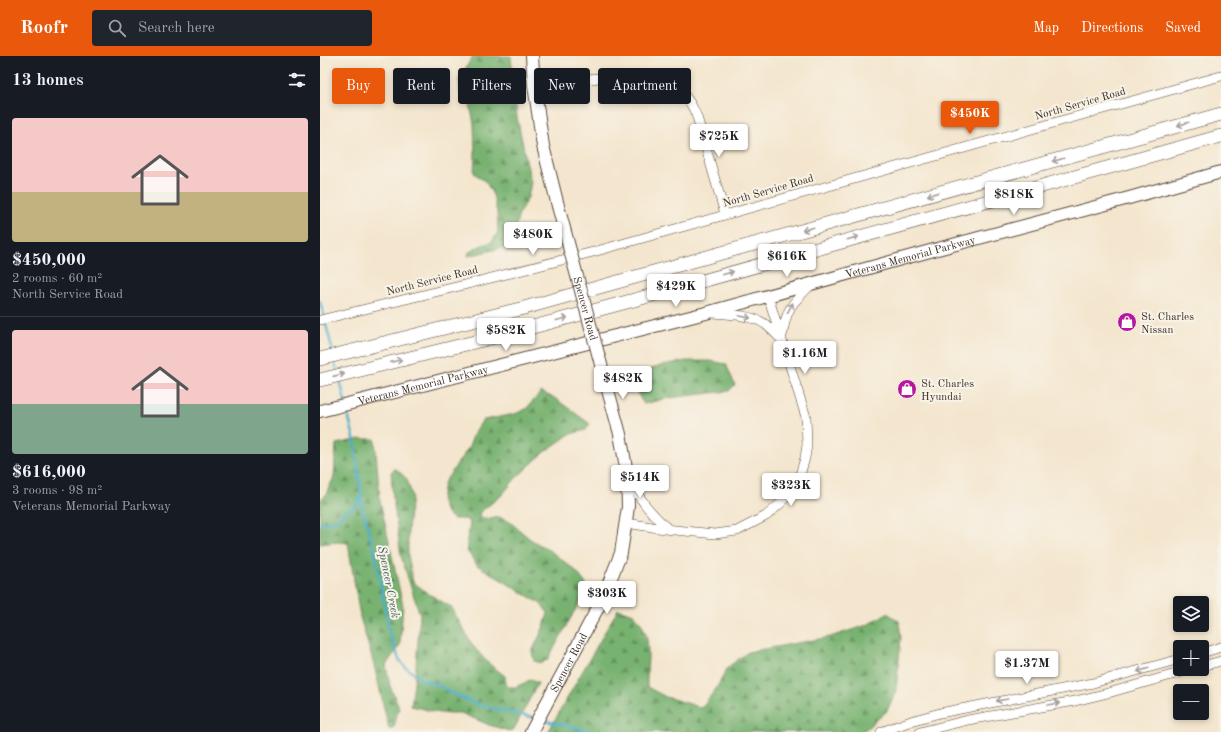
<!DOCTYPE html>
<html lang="en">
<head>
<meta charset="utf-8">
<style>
  :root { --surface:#171b24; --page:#20242c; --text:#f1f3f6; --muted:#9ea1a6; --line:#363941; --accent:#ea580c }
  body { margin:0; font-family:"Old Standard TT",serif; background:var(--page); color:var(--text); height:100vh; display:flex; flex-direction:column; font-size:15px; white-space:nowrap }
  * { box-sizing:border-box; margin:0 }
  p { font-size:13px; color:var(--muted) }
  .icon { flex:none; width:22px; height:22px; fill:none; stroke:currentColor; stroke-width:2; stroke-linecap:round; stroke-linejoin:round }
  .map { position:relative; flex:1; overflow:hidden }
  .details { display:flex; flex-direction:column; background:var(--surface); width:320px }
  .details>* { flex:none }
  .guide { position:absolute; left:12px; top:12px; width:380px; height:36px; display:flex; gap:8px }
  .tools { position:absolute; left:853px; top:540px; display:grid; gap:8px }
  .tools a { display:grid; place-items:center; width:36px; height:36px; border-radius:4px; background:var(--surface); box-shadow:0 2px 6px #0003; font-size:20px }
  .price { position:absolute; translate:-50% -34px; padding:0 9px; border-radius:4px; background:#fff; color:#222; font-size:13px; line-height:26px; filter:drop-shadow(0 1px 2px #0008) }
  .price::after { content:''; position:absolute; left:50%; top:24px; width:12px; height:9px; margin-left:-6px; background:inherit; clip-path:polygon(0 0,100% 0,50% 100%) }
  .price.current { background:var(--accent); color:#fff }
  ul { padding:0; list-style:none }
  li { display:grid; align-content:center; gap:8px; height:212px; padding:0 12px }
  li+li { border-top:1px solid var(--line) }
  li span { display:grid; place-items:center; height:124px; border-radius:4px; color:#555 }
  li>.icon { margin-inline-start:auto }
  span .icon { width:72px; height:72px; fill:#fffc; stroke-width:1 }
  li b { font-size:17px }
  h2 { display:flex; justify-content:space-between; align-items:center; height:48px; padding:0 12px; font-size:17px }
  .tag { padding:0 14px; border-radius:4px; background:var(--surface); box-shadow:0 2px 6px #0003; font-size:14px; line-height:36px }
  .tag.current { background:var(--accent); color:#fff }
  header { display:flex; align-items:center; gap:24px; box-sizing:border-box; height:56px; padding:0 20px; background:var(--accent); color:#fff }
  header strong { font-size:19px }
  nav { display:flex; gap:22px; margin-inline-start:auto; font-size:14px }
  .search { width:280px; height:36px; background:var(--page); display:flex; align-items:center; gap:10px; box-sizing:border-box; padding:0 14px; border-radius:4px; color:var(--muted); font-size:15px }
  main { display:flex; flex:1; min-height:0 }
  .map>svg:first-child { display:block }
  .forest { fill:url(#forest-firs); stroke:#5a6e48 }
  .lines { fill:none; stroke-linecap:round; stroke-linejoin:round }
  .stream { stroke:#4baeca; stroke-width:2.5 }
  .minor-casing { stroke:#574638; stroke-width:10 }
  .major-casing { stroke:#574638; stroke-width:14 }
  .highway-casing { stroke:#574638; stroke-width:14 }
  .minor { stroke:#fff; stroke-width:9 }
  .major { stroke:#fff; stroke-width:12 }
  .highway { stroke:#fff; stroke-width:13 }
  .major-bridge-casing { stroke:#574638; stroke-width:14; stroke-linecap:butt }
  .major-bridge { stroke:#fff; stroke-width:12 }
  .oneway { stroke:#a79f9a }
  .labels { text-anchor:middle; stroke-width:4; stroke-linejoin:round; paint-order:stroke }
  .street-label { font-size:11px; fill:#3b2a1e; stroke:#f7f3e8 }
  .poi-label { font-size:11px; fill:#3b2a1e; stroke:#f7f3e8; text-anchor:start }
  .water-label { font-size:12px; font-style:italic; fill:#41585a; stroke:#f7f3e8 }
</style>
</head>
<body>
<header>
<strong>Roofr</strong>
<div class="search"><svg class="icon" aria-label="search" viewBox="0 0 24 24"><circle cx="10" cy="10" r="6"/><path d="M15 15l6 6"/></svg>Search here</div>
<nav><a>Map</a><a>Directions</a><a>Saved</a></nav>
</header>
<main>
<section class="details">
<h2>13 homes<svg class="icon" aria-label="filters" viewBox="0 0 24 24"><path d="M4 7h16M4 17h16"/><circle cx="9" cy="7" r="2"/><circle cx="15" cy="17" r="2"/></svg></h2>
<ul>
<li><span style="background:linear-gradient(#f6c9c9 60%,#c2b280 0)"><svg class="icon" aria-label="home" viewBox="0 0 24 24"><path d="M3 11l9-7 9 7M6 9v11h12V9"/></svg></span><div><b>$450,000</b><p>2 rooms · 60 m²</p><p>North Service Road</p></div></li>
<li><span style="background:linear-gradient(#f6c9c9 60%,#7fa58c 0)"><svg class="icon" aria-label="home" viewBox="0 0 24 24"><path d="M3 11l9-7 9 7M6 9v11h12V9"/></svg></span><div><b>$616,000</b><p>3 rooms · 98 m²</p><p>Veterans Memorial Parkway</p></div></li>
</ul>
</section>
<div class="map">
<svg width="901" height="676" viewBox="0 0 901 676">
  <defs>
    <pattern id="forest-firs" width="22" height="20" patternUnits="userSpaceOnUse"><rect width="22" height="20" fill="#78b271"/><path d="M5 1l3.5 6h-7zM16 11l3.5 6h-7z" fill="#64915c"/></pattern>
  </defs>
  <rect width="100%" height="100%" fill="#f7f3e8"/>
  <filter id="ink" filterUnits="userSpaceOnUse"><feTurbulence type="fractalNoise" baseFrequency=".025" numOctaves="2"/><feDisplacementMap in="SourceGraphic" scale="8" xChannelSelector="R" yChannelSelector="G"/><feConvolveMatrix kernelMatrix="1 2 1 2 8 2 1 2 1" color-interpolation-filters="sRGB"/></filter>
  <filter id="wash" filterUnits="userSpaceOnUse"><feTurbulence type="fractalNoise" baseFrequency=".012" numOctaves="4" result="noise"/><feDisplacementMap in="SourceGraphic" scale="16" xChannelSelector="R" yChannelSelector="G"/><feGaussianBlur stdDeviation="0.9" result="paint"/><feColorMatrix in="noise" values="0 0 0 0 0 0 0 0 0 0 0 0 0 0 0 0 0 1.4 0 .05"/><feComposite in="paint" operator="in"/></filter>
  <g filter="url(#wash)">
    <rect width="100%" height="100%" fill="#f4e6ce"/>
    <path class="forest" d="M 153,0 L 191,0 L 197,61 L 211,127 L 208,141 L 199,158 L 196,169 L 185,191 L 148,200 L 149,196 L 160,190 L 172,186 L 178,176 L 177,156 L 173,139 L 166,126 L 154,117 L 155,98 L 154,68 L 150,49 L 140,37 L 139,23 Z
      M 366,305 L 391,305 L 406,308 L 415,329 L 409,335 L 349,342 L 324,348 C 320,343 319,340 318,334 C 314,311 349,308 366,305 Z
      M 221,336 L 236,343 L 270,368 L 266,374 L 250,378 L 223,397 L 195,423 L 182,439 L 159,457 L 160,461 L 168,463 L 179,461 L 190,466 L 210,483 L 232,496 L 256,515 L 266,528 L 263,540 L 228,603 L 222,607 L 214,605 L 212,596 L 225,568 L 228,557 L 221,548 L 157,509 L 147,495 L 147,483 L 150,468 L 146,463 L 134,463 L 126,457 L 121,443 L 124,427 L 149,391 L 154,377 L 163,364 L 195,358 L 206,353 Z
      M 40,383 L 55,383 L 60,445 L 83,550 L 80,589 L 66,609 L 70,630 L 79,651 L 74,671 L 69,673 L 54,609 L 40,561 L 28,487 L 18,486 L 0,488 L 0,443 L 5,440 L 14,421 L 16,388 Z
      M 75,412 L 87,423 L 92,440 L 88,473 L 88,499 L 93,526 L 109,538 L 131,551 L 153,590 L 168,607 L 185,620 L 186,628 L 189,631 L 196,631 L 210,624 L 218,627 L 194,673 L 189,675 L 169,669 L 141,657 L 120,657 L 91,650 L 96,610 L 100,558 L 94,541 L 81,500 L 73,442 L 71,416 Z
      M 298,553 L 314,558 C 317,562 321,566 323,571 C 332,588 326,612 327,631 L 346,641 L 370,648 L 381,652 L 396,633 L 408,611 L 428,596 L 510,581 L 547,569 L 567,557 L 579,565 L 581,582 L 576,635 L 567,655 L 546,673 L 538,676 L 228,676 Z"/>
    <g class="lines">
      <path class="stream" d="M 0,245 L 13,296
        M 14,303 L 17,315
        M 20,324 L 25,345
        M 26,351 L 34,382 L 43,454 L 55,498 L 70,580 L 79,603 L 85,611 L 103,624 L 120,630 L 132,637 L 147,644 L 162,650 L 215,662
        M 0,468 L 2,468 L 18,463 L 26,455 L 37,449 L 41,439
        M 222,664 L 274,676"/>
    </g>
  </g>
  <g filter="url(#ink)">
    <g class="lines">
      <g class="minor-casing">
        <path id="minor" d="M 214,29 C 237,26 261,23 284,22 C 327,18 359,15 377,61 L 405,158
          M 393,257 C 408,258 432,259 445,268 C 450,272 456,278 461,283
          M 0,264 L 144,229 L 273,196 L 901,20
          M 462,280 C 467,252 470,249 491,229
          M 309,421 C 318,443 332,458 349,474
          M 306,467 L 345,473 L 395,478 L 417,475 L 446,460 L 461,447 L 473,433 L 480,419 L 485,402 L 487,389 L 486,361 L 448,240
          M 882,597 L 901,591
          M 882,610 L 901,605
          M 561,676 L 594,664 L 620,657 L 773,627 L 860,603
          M 600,676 L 648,664 L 755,645 L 788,637 L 873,613"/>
      </g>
      <g class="major-casing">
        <g id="major">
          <path d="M 212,0 L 214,29 L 223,90 L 238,150"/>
          <path id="s1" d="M 0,355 L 386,257 L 610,195 L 809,142 L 901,116"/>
          <path id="s2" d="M 211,676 L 282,544 L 301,497 L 308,451 L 307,417 L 300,378 L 283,316"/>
        </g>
      </g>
      <g class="highway-casing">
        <path id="highway" d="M 0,303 L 204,252 L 901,58
          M 0,324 L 183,279 L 318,243 L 901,80"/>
      </g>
      <use href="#minor" class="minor"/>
      <use href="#major" class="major"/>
      <use href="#highway" class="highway"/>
      <g class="major-bridge-casing">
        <g id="major-bridge">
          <path id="s3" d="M 238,150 L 283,316"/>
        </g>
      </g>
      <use href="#major-bridge" class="major-bridge"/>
    </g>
    <defs><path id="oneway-shaft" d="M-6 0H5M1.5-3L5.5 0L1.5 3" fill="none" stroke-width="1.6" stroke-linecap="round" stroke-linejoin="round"/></defs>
    <g class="oneway">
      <use href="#oneway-shaft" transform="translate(863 68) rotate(164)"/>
      <use href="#oneway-shaft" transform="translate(738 104) rotate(164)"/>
      <use href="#oneway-shaft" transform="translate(613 138) rotate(164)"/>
      <use href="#oneway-shaft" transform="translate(488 173) rotate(164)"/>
      <use href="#oneway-shaft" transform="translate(533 182) rotate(-16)"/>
      <use href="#oneway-shaft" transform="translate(408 217) rotate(-16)"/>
      <use href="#oneway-shaft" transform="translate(470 252) rotate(-61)"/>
      <use href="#oneway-shaft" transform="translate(425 261) rotate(11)"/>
      <use href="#oneway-shaft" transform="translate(242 263) rotate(-15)"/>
      <use href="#oneway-shaft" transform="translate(76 305) rotate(-14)"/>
      <use href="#oneway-shaft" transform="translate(19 319) rotate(-13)"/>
      <use href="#oneway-shaft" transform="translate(823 614) rotate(164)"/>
      <use href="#oneway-shaft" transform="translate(682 644) rotate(170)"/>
      <use href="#oneway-shaft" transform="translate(734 648) rotate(-10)"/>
    </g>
  </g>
  <defs>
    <g id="shop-disc" transform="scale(1)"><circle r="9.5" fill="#b5179e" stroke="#f7f3e8"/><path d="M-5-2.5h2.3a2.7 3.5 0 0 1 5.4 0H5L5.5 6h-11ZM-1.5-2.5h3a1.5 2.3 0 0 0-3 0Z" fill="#fff"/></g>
  </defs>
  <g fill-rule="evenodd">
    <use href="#shop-disc" x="807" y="266"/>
    <use href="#shop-disc" x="587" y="333"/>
  </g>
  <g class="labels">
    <g class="street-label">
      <text transform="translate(760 47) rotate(-16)" y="4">North Service Road</text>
      <text transform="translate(448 134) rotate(-16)" y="4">North Service Road</text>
      <text dy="4" stroke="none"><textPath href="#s1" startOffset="610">Veterans Memorial Parkway</textPath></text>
      <text transform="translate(112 224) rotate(-14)" y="4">North Service Road</text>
      <text dy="4" stroke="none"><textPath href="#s3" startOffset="106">Spencer Road</textPath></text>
      <text dy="4" stroke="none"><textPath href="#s1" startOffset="106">Veterans Memorial Parkway</textPath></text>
      <text dy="4" stroke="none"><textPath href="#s2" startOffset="79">Spencer Road</textPath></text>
    </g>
    <g class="poi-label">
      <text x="821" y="264">St. Charles<tspan x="821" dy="13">Nissan</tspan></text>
      <text x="601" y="331">St. Charles<tspan x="601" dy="13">Hyundai</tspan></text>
    </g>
    <g class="water-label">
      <text transform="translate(69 526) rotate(79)" y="4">Spencer Creek</text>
    </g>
  </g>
</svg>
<div class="tools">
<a><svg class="icon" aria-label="layers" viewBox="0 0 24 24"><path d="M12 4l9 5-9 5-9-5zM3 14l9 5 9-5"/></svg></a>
<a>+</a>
<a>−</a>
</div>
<b class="price current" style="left:650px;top:79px">$450K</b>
<b class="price" style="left:399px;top:102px">$725K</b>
<b class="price" style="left:694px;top:160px">$818K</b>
<b class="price" style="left:213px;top:200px">$480K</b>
<b class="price" style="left:467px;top:222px">$616K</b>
<b class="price" style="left:356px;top:252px">$429K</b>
<b class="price" style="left:186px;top:296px">$582K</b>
<b class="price" style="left:485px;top:319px">$1.16M</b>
<b class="price" style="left:303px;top:344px">$482K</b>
<b class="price" style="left:320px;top:443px">$514K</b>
<b class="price" style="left:471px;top:451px">$323K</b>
<b class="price" style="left:287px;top:559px">$303K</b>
<b class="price" style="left:707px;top:629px">$1.37M</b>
<div class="guide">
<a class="tag current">Buy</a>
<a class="tag">Rent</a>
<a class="tag">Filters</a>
<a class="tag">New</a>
<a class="tag">Apartment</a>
</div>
</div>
</main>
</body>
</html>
